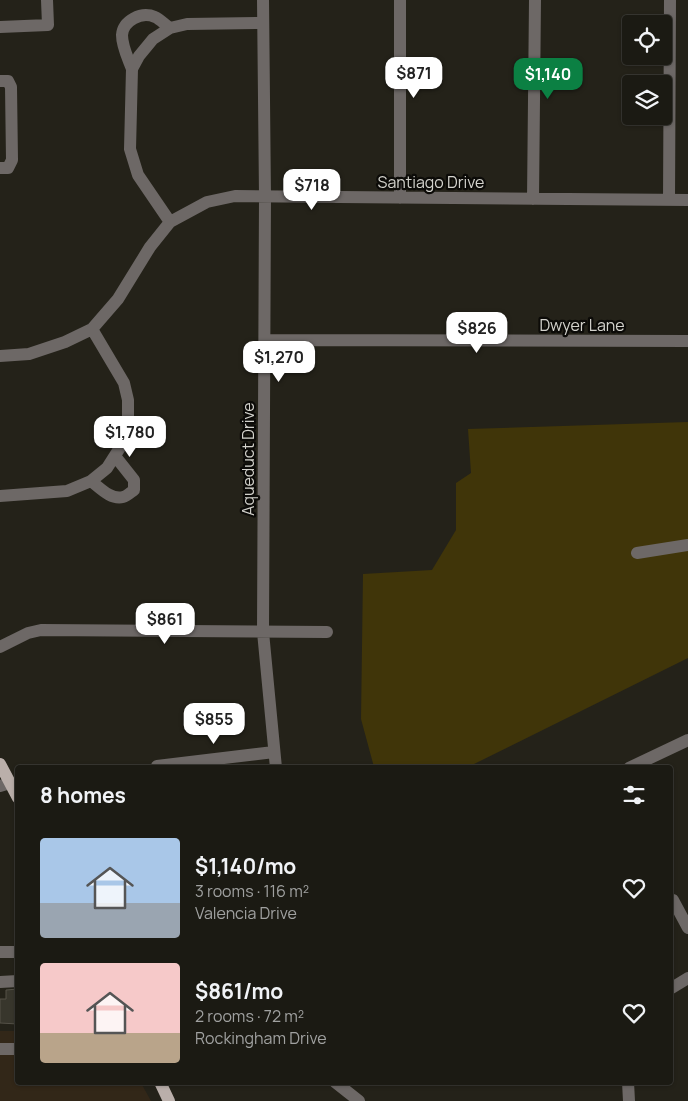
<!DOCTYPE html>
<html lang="en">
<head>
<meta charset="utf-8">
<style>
  :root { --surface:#1b1a13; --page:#24231c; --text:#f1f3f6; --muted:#a0a1a0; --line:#393833; --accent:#0b8043 }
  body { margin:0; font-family:Manrope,sans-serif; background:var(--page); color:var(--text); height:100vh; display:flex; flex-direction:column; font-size:19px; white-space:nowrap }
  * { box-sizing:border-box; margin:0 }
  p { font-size:16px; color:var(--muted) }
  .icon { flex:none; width:28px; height:28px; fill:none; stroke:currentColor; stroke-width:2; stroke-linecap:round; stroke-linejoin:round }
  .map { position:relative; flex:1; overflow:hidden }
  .side { position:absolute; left:15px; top:765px; width:658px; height:320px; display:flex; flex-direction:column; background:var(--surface); border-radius:5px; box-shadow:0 1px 4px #0004,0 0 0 1px var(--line) }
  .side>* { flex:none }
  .fabs { position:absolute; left:622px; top:15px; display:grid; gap:10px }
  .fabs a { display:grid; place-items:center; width:50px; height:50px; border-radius:5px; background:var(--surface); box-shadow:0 1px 4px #0004,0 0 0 1px var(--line); font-size:25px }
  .price { position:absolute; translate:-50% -42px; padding:0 11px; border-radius:10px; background:#fff; color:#222; font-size:16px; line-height:32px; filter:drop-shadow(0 1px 2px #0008) }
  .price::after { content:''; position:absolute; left:50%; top:30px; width:15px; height:11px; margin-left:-8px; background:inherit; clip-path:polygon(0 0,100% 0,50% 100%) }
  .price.selected { background:var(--accent); color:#fff }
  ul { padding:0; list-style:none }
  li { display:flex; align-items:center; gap:15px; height:125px; padding:0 25px }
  li span { display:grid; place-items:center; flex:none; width:140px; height:100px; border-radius:5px; color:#555 }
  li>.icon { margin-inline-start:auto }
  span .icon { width:60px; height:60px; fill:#fffc; stroke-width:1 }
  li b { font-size:21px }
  h2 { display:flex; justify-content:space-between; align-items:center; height:60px; padding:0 25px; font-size:21px }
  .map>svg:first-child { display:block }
  .education { fill:#322718 }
  .green { fill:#403509 }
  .building { fill:#38362c; stroke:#545147 }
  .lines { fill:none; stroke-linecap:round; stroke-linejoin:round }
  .minor { stroke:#6d6866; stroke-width:12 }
  .major { stroke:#baafaa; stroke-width:12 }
  .labels { text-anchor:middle; stroke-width:4.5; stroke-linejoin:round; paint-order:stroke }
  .street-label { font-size:16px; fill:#d3d2cc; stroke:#0c0b08 }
</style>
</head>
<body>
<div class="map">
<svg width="688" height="1101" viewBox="0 0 688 1101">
  <rect width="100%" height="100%" fill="#242219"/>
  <path class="education" d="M 0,1031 L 17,1031 L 18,1082 L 141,1083 L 151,1101 L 0,1101 Z"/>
  <path class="green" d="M 688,422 L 688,658 L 472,765 L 461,768 L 374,767 L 361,719 L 363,574 L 432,570 L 456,530 L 456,483 L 471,473 L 468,429 Z"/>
  <path class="building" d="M 242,706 L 244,723 L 214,726 L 212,710 Z
    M 18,989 L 18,1024 L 0,1023 L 0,999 L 6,999 L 6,990 Z"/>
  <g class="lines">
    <path class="minor" d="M 263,0 L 265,197 L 263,632 L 276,768
      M 0,27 L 48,25 L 47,0
      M 132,69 C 128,58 122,47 122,35 C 123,21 141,11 155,17 C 160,19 165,25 170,28
      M 0,81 L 8,81 L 11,87 L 12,160 L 8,168 L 0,168
      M 400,198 L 400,0
      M 533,199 L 535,0
      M 669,200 L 670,0
      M 170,222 L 138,175 L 130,149 L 132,69 L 139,56 L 153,39 L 170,28 L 187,24 L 263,23
      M 265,340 L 688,341
      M 0,356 L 29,354 L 65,342 L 92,329 L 118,299 L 150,247 L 170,222 L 207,202 L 235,196 L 688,200
      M 91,481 C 100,488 111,500 123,497 C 127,496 131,492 134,490 L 134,480 L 115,456
      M 0,496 L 67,491 L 91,481 L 107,468 L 121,446 L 128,420 L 128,400 L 124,383 L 92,329
      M 637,553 L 688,545
      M 0,647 L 28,633 L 41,630 L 327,632
      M 157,766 L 274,752
      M 629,768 L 688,740
      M 0,786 L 10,783
      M 673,900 L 688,928
      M 0,952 L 18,952
      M 0,982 L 18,981
      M 670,989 L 688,978
      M 0,1049 L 18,1049
      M 335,1082 L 359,1101
      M 628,1082 L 629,1101"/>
    <path class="major" d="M 0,764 L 18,798
      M 160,1082 L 169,1101"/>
  </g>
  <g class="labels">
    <g class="street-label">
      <text x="431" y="188">Santiago Drive</text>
      <text x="582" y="331">Dwyer Lane</text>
      <text transform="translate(248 459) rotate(-90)" y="6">Aqueduct Drive</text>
    </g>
  </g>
</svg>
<div class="fabs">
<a><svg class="icon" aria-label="locate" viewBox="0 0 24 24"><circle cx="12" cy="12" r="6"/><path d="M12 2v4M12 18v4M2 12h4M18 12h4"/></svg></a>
<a><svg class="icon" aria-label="layers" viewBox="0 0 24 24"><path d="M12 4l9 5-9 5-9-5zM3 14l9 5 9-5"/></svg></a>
</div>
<b class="price" style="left:414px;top:99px">$871</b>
<b class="price selected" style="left:548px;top:100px">$1,140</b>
<b class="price" style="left:312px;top:211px">$718</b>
<b class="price" style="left:477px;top:354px">$826</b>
<b class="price" style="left:279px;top:383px">$1,270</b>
<b class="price" style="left:130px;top:458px">$1,780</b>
<b class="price" style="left:165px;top:645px">$861</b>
<b class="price" style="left:214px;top:745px">$855</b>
<section class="side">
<h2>8 homes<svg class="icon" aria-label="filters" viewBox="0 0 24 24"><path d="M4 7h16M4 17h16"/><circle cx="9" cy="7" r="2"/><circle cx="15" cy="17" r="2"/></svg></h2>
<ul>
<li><span style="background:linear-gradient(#a9c7e8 65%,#9aa5b1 0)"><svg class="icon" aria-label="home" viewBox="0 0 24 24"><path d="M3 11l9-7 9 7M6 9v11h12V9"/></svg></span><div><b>$1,140/mo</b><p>3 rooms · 116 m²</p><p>Valencia Drive</p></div><svg class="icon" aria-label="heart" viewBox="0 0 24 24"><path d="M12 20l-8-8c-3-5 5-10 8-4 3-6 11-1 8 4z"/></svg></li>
<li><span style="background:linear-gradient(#f6c9c9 70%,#b9a48a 0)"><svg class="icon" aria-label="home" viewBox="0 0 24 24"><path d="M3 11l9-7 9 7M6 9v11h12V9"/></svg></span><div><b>$861/mo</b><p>2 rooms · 72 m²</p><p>Rockingham Drive</p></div><svg class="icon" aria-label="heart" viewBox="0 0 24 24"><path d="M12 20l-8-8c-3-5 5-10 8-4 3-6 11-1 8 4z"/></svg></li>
</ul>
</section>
</div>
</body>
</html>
